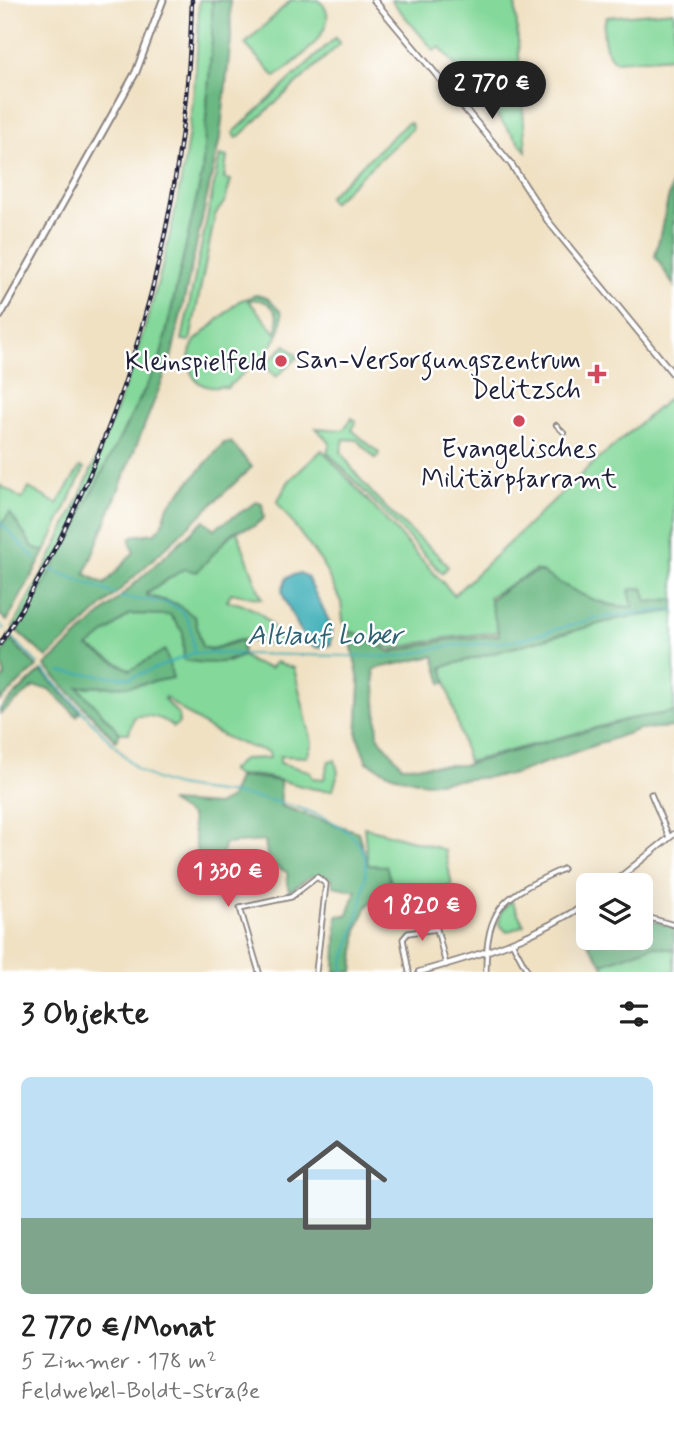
<!DOCTYPE html>
<html lang="de">
<head>
<meta charset="utf-8">
<style>
  :root { --surface:#fff; --page:#f2f2f2; --text:#222; --muted:#767676; --accent:#d1495b }
  body { margin:0; font-family:Mynerve,sans-serif; background:var(--page); color:var(--text); height:100vh; display:flex; flex-direction:column; font-size:26px; white-space:nowrap }
  * { box-sizing:border-box; margin:0 }
  p { font-size:23px; color:var(--muted) }
  .icon { flex:none; width:38px; height:38px; fill:none; stroke:currentColor; stroke-width:2; stroke-linecap:round; stroke-linejoin:round }
  .map { position:relative; height:972px; overflow:hidden }
  .drawer { display:flex; flex-direction:column; background:var(--surface); flex:1 }
  .drawer>* { flex:none }
  .tools { position:absolute; left:576px; top:873px; display:grid; gap:14px }
  .tools a { display:grid; place-items:center; width:77px; height:77px; border-radius:10px; background:var(--surface); box-shadow:0 7px 28px #0002; font-size:35px }
  .price { position:absolute; translate:-50% -60px; padding:0 16px; border-radius:24px; background:var(--accent); color:#fff; font-size:23px; line-height:46px; filter:drop-shadow(0 2px 4px #0008) }
  .price::after { content:''; position:absolute; left:50%; top:42px; width:21px; height:16px; margin-left:-10px; background:inherit; clip-path:polygon(0 0,100% 0,50% 100%) }
  .price.active { background:#222; color:#fff }
  ul { padding:0; list-style:none }
  li { display:grid; align-content:center; gap:14px; height:371px; padding:0 21px }
  li span { display:grid; place-items:center; height:217px; border-radius:10px; color:#555 }
  li>.icon { margin-inline-start:auto }
  span .icon { width:126px; height:126px; fill:#fffc; stroke-width:1 }
  li b { font-size:30px }
  h2 { display:flex; justify-content:space-between; align-items:center; height:84px; padding:0 21px; font-size:30px }
  .map>svg:first-child { display:block }
  .green { fill:#83d89a; stroke:#527d6a; stroke-width:2; fill-rule:evenodd }
  .forest { fill:#6ab882; stroke:#466d5e; stroke-width:2 }
  .water { fill:#3daeb7; stroke:#306879; stroke-width:2 }
  .lines { fill:none; stroke-linecap:round; stroke-linejoin:round }
  .stream { stroke:#3daeb7; stroke-width:2 }
  .pedestrian-casing { stroke:#89827f; stroke-width:6 }
  .minor-casing { stroke:#89827f; stroke-width:7 }
  .tertiary-casing { stroke:#89827f; stroke-width:8 }
  .primary-casing { stroke:#89827f; stroke-width:9 }
  .pedestrian { stroke:#fff; stroke-width:2.5 }
  .minor { stroke:#fff; stroke-width:3.5 }
  .tertiary { stroke:#fff; stroke-width:4.5 }
  .primary { stroke:#fff; stroke-width:5 }
  .rail-casing { stroke:#22223b; stroke-width:4.5 }
  .rail { stroke:#fff; stroke-width:2; stroke-dasharray:5; stroke-linecap:butt }
  .poi-dot { fill:#d1495b; stroke:#fff; stroke-width:2.5 }
  .labels { text-anchor:middle; stroke-width:5; stroke-linejoin:round; paint-order:stroke }
  .poi-label { font-size:26px; fill:#22223b; stroke:#fff; text-anchor:end }
  .water-label { font-size:28px; font-style:italic; fill:#2e6173; stroke:#fff }
</style>
</head>
<body>
<div class="map">
<svg width="674" height="972" viewBox="0 0 674 972">
  <rect width="100%" height="100%" fill="#fff"/>
  <filter id="ink" filterUnits="userSpaceOnUse"><feTurbulence type="fractalNoise" baseFrequency=".0143" numOctaves="2"/><feDisplacementMap in="SourceGraphic" scale="14" xChannelSelector="R" yChannelSelector="G"/><feConvolveMatrix kernelMatrix="1 2 1 2 8 2 1 2 1" color-interpolation-filters="sRGB"/></filter>
  <filter id="wash" filterUnits="userSpaceOnUse"><feTurbulence type="fractalNoise" baseFrequency=".00686" numOctaves="4" result="noise"/><feDisplacementMap in="SourceGraphic" scale="28" xChannelSelector="R" yChannelSelector="G"/><feGaussianBlur stdDeviation="1.57" result="paint"/><feColorMatrix in="noise" values="0 0 0 0 0 0 0 0 0 0 0 0 0 0 0 0 0 1.4 0 .05"/><feComposite in="paint" operator="in"/></filter>
  <g filter="url(#wash)">
    <rect width="100%" height="100%" fill="#f0e1c3"/>
    <path class="green" d="M 199,0 L 212,0 L 212,39 L 202,174 L 160,360 L 50,574 L 17,631 L 13,628 C 121,434 196,224 199,0 Z
      M 291,0 L 318,0 C 349,23 294,64 275,77 L 245,44 Z
      M 391,0 L 515,0 L 526,151 L 440,47 L 434,51 Z
      M 674,11 L 674,57 L 615,61 C 604,53 600,29 607,17 Z
      M 335,38 L 340,44 L 237,138 L 233,133 Z
      M 407,123 L 411,123 L 412,129 L 332,203 L 328,197 Z
      M 220,155 L 227,157 L 224,179 L 231,180 L 225,201 L 215,215 L 190,341 L 182,340 Z
      M 256,295 L 267,298 L 281,312 C 287,344 248,367 227,388 C 221,385 217,388 210,387 C 187,383 185,357 195,341 L 239,301 ZM 248,300 C 269,297 283,312 276,333 Z
      M 286,345 L 298,357 L 276,377 L 264,365 Z
      M 674,394 L 674,599 L 647,602 L 643,588 L 629,590 L 633,607 C 597,607 566,587 536,570 L 489,597 L 499,632 L 444,638 L 393,649 L 349,632 L 343,621 L 341,602 L 322,563 L 277,502 L 289,481 L 322,450 L 454,595 L 587,469 Z
      M 352,418 L 356,421 L 352,430 L 379,453 L 376,459 L 357,440 L 344,439 L 341,451 C 358,482 390,513 417,537 C 429,547 439,554 448,567 L 442,573 L 327,452 L 330,443 L 316,428 L 343,430 Z
      M 80,467 L 84,469 L 45,552 L 33,547 L 10,514 L 0,526 L 0,485 L 22,499 L 29,488 L 57,504 Z
      M 237,531 L 262,599 L 231,593 L 227,601 C 258,606 270,618 283,645 C 268,646 253,640 242,640 C 226,641 217,652 202,647 L 177,604 L 146,595 Z
      M 674,611 L 674,712 L 629,719 L 468,762 L 442,667 L 617,619 Z
      M 130,614 L 170,615 L 183,632 L 184,660 L 228,662 L 243,656 L 253,663 L 270,668 L 276,662 L 294,668 L 312,743 L 307,757 L 280,756 L 280,763 L 309,771 L 313,778 L 324,779 L 329,761 L 335,760 L 338,773 L 333,790 C 300,792 273,771 237,776 L 230,771 L 243,759 L 270,758 L 269,752 C 225,742 200,724 165,697 L 164,699 L 178,714 L 179,723 L 173,727 C 163,717 147,714 134,717 L 129,733 L 120,733 L 77,687 L 132,686 L 130,670 L 87,647 Z
      M 364,827 L 445,850 L 452,886 L 396,899 L 386,867 L 368,865 Z
      M 511,900 L 524,925 L 507,932 L 499,924 L 500,913 Z
      M 653,946 L 674,950 L 674,972 L 607,972 L 602,964 Z"/>
    <path class="forest" d="M 212,0 L 230,0 L 231,39 L 220,138 L 171,359 L 85,574 L 105,584 L 134,552 L 130,541 L 132,536 L 155,533 L 162,525 L 168,506 L 224,443 L 231,442 L 252,467 L 47,658 L 17,631 L 50,574 L 160,360 L 202,174 L 212,39 Z
      M 674,174 L 674,286 L 655,256 Z
      M 257,502 L 262,504 L 264,518 L 254,526 L 233,532 L 197,572 L 184,569 L 146,593 L 147,596 L 177,604 L 195,617 L 202,647 L 211,650 L 242,640 L 243,655 C 222,665 205,664 184,660 L 183,632 L 170,615 L 130,614 L 88,647 L 130,670 L 165,650 L 173,678 L 132,686 L 78,687 L 120,733 L 116,741 L 45,666 L 204,520 L 214,529 Z
      M 10,513 L 33,547 L 45,552 L 7,621 L 0,615 L 0,526 Z
      M 539,571 C 568,587 599,609 633,607 L 629,590 L 643,588 L 647,602 L 674,599 L 674,611 L 617,619 L 442,667 L 446,682 L 442,684 L 434,656 L 374,669 L 378,736 L 402,766 L 465,765 L 629,719 L 674,712 L 674,727 L 640,729 L 511,775 L 425,783 L 392,775 L 367,762 L 357,735 L 360,686 L 349,632 L 356,633 L 391,652 L 446,640 L 499,635 L 490,600 L 516,581 Z
      M 11,640 L 37,667 L 0,701 L 0,682 L 5,676 C 0,663 0,650 11,640 Z
      M 41,671 L 80,712 L 77,716 L 49,689 L 34,687 L 0,714 L 0,709 Z
      M 251,777 L 280,781 L 281,806 L 358,832 L 368,865 L 386,866 L 392,886 L 367,906 L 357,929 L 353,972 L 335,972 L 337,916 L 348,915 L 356,891 L 333,886 L 332,879 C 314,869 304,881 289,892 L 287,872 L 268,863 L 265,841 L 224,844 L 221,864 L 199,864 L 191,816 L 169,802 L 217,805 L 230,798 L 238,778 Z
      M 641,917 L 674,927 L 674,950 L 653,946 L 602,964 L 583,936 L 588,933 L 588,938 L 640,938 Z"/>
    <path class="water" d="M 300,573 L 307,577 L 332,627 L 331,644 C 322,650 315,648 306,642 L 284,598 L 282,590 L 287,577 Z"/>
    <g class="lines">
      <path class="stream" d="M 0,522 L 36,560
        M 52,570 L 115,594
        M 120,597 C 166,605 191,593 194,653
        M 0,624 L 4,629
        M 9,634 L 38,664
        M 43,670 L 137,769 C 166,788 194,789 228,793 C 267,799 349,812 364,854 C 372,877 352,939 343,962 L 343,972
        M 61,672 L 130,678 L 194,653 L 397,657 L 448,646 L 514,641 L 597,618 L 674,609"/>
    </g>
  </g>
  <g filter="url(#ink)">
    <g class="lines">
      <g class="pedestrian-casing">
        <path id="pedestrian" d="M 556,425 L 564,433"/>
      </g>
      <g class="minor-casing">
        <path id="minor" d="M 651,794 L 669,837
          M 640,915 L 674,925
          M 513,944 L 528,972
          M 259,972 L 240,908 L 291,897 L 317,877 L 326,884 L 316,972
          M 409,972 L 403,939 L 408,933 L 437,929 L 446,965
          M 486,972 C 486,903 506,896 563,869"/>
      </g>
      <g class="tertiary-casing">
        <path id="tertiary" d="M 374,0 L 511,164 L 548,221 L 674,375
          M 609,886 L 674,834
          M 419,972 C 480,955 536,938 588,902"/>
      </g>
      <g class="primary-casing">
        <path id="primary" d="M 0,316 L 136,72 L 163,0"/>
      </g>
      <use href="#pedestrian" class="pedestrian"/>
      <use href="#minor" class="minor"/>
      <use href="#tertiary" class="tertiary"/>
      <use href="#primary" class="primary"/>
      <g class="rail-casing">
        <path id="rail" d="M 0,644 C 122,454 186,225 192,0"/>
      </g>
      <use href="#rail" class="rail"/>
    </g>
  </g>
  <g class="poi-dot">
    <circle cx="281" cy="361" r="7"/>
    <path d="M593.5 363.5h7v7h7v7h-7v7h-7v-7h-7v-7h7z"/>
    <circle cx="519" cy="421" r="7"/>
  </g>
  <g class="labels">
    <g class="poi-label">
      <text x="581" y="368">San-Versorgungszentrum<tspan x="581" dy="30">Delitzsch</tspan></text>
      <text x="267" y="370">Kleinspielfeld</text>
      <text x="519" y="457" text-anchor="middle">Evangelisches<tspan x="519" dy="30">Militärpfarramt</tspan></text>
    </g>
    <g class="water-label">
      <text x="325" y="644">Altlauf Lober</text>
    </g>
  </g>
</svg>
<div class="tools">
<a><svg class="icon" aria-label="layers" viewBox="0 0 24 24"><path d="M12 4l9 5-9 5-9-5zM3 14l9 5 9-5"/></svg></a>
</div>
<b class="price active" style="left:492px;top:121px">2 770 €</b>
<b class="price" style="left:228px;top:909px">1 330 €</b>
<b class="price" style="left:422px;top:943px">1 820 €</b>
</div>
<section class="drawer">
<h2>3 Objekte<svg class="icon" aria-label="filters" viewBox="0 0 24 24"><path d="M4 7h16M4 17h16"/><circle cx="9" cy="7" r="2"/><circle cx="15" cy="17" r="2"/></svg></h2>
<ul>
<li><span style="background:linear-gradient(#bfe0f5 65%,#7fa58c 0)"><svg class="icon" aria-label="home" viewBox="0 0 24 24"><path d="M3 11l9-7 9 7M6 9v11h12V9"/></svg></span><div><b>2 770 €/Monat</b><p>5 Zimmer · 178 m²</p><p>Feldwebel-Boldt-Straße</p></div></li>
</ul>
</section>
</body>
</html>
